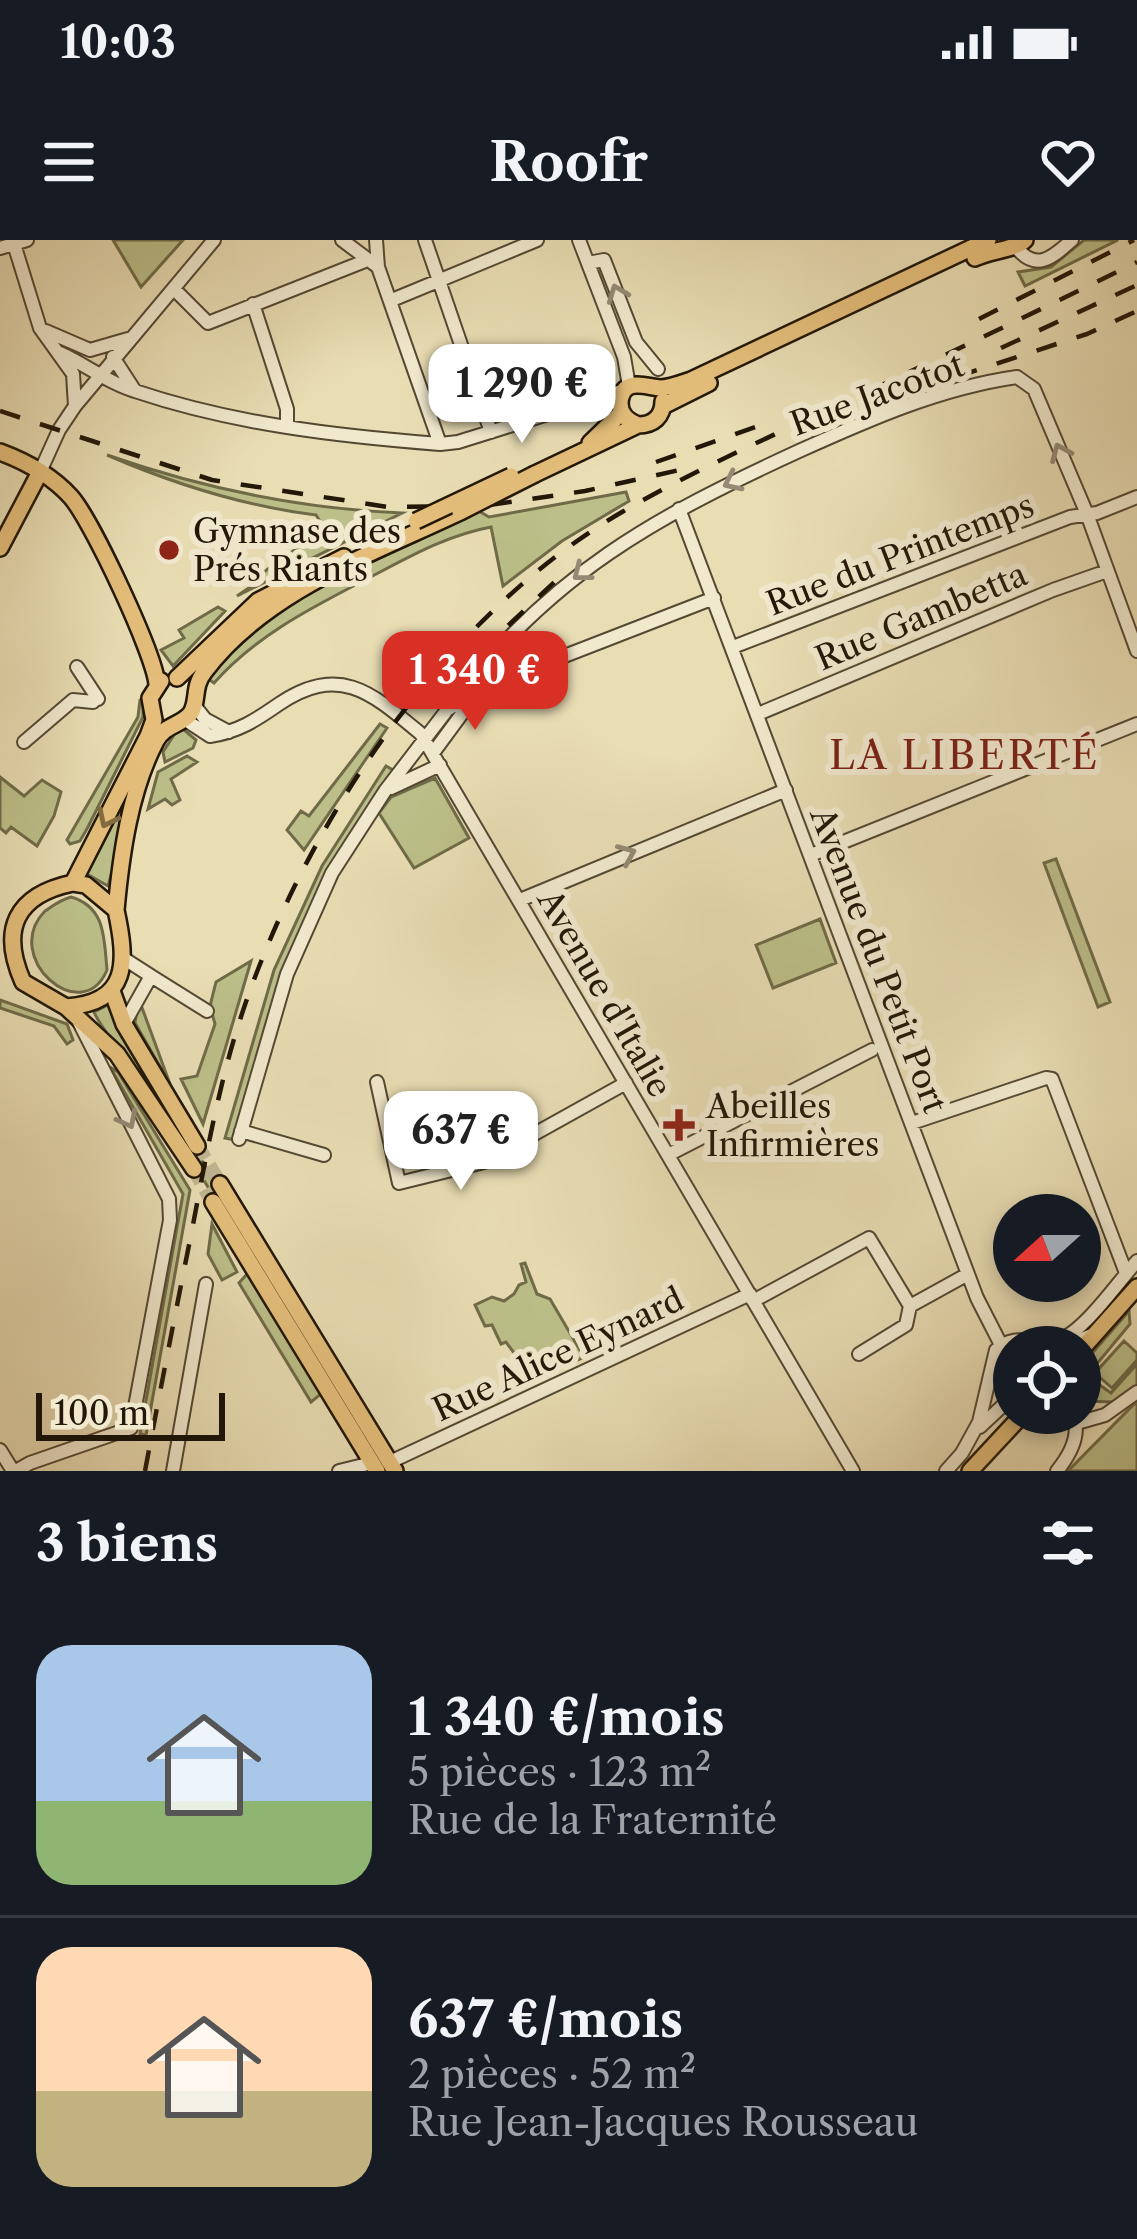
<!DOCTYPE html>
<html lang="fr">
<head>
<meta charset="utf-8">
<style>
  :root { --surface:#171b24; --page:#242831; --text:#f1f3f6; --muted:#9ea1a6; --line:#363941; --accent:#d93025 }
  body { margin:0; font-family:"Libre Caslon Text",serif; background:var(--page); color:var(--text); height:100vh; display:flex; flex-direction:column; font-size:45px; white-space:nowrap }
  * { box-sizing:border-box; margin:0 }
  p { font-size:39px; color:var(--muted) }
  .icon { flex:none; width:66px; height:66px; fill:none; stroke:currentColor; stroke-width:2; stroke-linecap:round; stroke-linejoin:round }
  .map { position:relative; height:1231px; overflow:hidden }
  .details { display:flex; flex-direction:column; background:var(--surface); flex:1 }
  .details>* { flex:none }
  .needle { width:78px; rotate:249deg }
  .controls { position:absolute; left:993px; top:954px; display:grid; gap:24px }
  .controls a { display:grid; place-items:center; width:108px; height:108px; border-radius:50%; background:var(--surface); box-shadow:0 6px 18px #0003; font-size:60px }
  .scale { position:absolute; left:36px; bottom:30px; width:189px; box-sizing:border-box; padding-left:12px; border:6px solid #221708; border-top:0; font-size:33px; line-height:42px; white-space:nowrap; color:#221708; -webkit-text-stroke:9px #f1e9ce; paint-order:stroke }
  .price { position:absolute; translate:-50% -102px; padding:0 27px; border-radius:24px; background:#fff; color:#222; font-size:39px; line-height:78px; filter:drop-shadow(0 3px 6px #0008) }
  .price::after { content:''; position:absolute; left:50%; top:72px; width:36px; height:27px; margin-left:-18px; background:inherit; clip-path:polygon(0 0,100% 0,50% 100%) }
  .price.active { background:var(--accent); color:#fff }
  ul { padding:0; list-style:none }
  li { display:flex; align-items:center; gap:36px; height:300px; padding:0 36px }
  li+li { border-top:3px solid var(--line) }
  li span { display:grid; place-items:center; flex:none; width:336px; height:240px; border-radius:36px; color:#555 }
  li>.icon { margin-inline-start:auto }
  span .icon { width:144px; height:144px; fill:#fffc; stroke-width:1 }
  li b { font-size:51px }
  h2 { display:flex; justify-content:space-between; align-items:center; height:144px; padding:0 36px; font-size:51px }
  .status { display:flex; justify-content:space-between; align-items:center; height:84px; padding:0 60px; background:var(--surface); direction:ltr }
  .status svg { height:33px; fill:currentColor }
  header { display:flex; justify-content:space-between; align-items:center; height:156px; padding:0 36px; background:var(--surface); font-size:54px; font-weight:700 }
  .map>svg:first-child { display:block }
  .green { fill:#bcbf89; stroke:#6f6b48; stroke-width:3 }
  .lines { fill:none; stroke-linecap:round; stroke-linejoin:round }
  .major-tunnel { stroke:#c1b592; stroke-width:15; stroke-dasharray:15 8; stroke-linecap:butt }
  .minor-casing { stroke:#544833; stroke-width:16 }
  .major-casing { stroke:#221708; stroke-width:20 }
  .minor { stroke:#f1e9ce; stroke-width:12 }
  .major { stroke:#e4be7a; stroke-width:15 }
  .rail { stroke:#221708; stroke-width:4.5; stroke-dasharray:21 21; stroke-linecap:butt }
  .major-bridge-casing { stroke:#221708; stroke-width:20; stroke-linecap:butt }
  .major-bridge { stroke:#e4be7a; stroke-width:15 }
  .oneway { stroke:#948a75 }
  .oneway2 { stroke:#836a41 }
  .poi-dot { fill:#8f2418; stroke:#f1e9ce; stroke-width:4.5 }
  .labels { text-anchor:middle; stroke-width:12; stroke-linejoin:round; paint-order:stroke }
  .street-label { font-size:33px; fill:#221708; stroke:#f1e9ce }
  .poi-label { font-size:33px; fill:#221708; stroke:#f1e9ce; text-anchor:start }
  .quarter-label { font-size:39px; letter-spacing:3px; fill:#7a1f14; stroke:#f1e9ce }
</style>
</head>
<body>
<div class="status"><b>10:03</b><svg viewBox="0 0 49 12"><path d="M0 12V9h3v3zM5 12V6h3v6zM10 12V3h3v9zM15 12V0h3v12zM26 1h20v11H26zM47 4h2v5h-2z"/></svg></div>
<header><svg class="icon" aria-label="menu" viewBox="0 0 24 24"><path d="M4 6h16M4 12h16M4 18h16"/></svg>Roofr<svg class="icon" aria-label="heart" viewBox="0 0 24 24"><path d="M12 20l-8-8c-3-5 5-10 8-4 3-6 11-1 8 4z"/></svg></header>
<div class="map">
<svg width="1137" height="1231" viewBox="0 0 1137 1231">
  <rect width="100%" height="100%" fill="#e9ddb4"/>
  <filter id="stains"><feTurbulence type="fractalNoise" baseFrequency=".00167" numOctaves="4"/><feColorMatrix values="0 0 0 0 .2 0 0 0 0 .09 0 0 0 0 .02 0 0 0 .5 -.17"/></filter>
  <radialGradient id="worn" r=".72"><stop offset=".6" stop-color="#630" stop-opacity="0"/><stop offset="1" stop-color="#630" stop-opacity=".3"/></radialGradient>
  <path class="green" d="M 113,0 L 183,0 L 141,47 Z
    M 1084,0 L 1118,0 L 1025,46 L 1018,32 L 1051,27 Z
    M 107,215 C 202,248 302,269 402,273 L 237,356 L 262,339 L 261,334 L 296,309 L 304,298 L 310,306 L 328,294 L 316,275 C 243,266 174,244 107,215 Z
    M 626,252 L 629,261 L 562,301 L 503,346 L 491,287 C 443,296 404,320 361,342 C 307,370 255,397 214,443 L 207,438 C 278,356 380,315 477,270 L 489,277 Z
    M 218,367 L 225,371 L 173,426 L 161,410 L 184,398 L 179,390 Z
    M 143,459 L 143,477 L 88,587 L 80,601 L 70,604 L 67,600 L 138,477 L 140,460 Z
    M 380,484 L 387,488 L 304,610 L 287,590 L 301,571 L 309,576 Z
    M 183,489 L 196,500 L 193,508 L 165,522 L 163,512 L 176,492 Z
    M 187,516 L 197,522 L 171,539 L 180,560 L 172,565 L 165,559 L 148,569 L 158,532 Z
    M 386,526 L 393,530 L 329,630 L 235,900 L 225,898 L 274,730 L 322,626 Z
    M 0,537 L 24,556 L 42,540 L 61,552 L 54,576 L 37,606 L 11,587 L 6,593 L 0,588 Z
    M 136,538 L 138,540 L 108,646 L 87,634 Z
    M 435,538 L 469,598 L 414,628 L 379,573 L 391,557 Z
    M 1056,619 L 1110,762 L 1098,767 L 1044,623 Z
    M 71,657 C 106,667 104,699 107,730 C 82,789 0,717 45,671 C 54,665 60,660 71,657 Z
    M 820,679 L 836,723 L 773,748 L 756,705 Z
    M 251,721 L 203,884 L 181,839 L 197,836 L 215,784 L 210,766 L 216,742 Z
    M 0,760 L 67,784 L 73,800 L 67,804 L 54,786 L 0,768 Z
    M 138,764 L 141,765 L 170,844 L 135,783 Z
    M 108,765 L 389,1231 L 381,1231 L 147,847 C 134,828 100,788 94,772 Z
    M 110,827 L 118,832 L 190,950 L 146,1195 L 140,1194 L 183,954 Z
    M 212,984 L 237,1032 L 222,1040 L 208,1014 Z
    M 525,1023 L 537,1054 L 550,1059 L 584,1117 L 542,1136 L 528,1114 L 514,1113 L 506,1102 L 501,1104 L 492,1085 L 485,1086 L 475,1065 L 492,1057 L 504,1061 L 514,1054 L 519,1045 L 526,1042 L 521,1024 Z
    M 248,1033 L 321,1154 L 311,1162 L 239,1043 Z
    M 1129,1071 L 1130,1084 L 1091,1131 L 1081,1126 Z
    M 1124,1101 L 1137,1113 L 1137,1120 L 1112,1148 L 1095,1133 Z
    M 1137,1124 L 1137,1146 L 1115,1162 L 1080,1161 L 1080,1131 L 1111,1153 Z
    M 1137,1161 L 1137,1231 L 1068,1231 Z"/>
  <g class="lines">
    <path class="major-tunnel" d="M 197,906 L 220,944
      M 194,929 L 213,962"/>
    <g class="minor-casing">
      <path id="minor" d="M 342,0 L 378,27 L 440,204
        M 376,0 L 378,27
        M 425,0 L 491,192
        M 579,0 L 624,117 L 629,146
        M 14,4 L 40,88 L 73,134 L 75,166
        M 1016,7 C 1036,33 1053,17 1072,0
        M 0,8 L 27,0
        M 588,23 L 604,20 L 636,102 L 658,129
        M 174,49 L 208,83 L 365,21
        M 392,60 L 537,0
        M 253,64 L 287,169 L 287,187
        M 46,91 L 90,110 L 128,99
        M 60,113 C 85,124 108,143 135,151 C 233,184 337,196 440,204 L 458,202 L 625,150
        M 113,117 L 135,151
        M 40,232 L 59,190 L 75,166 L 214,0
        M 679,269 L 977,1058 L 999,1101 L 1014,1116
        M 733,407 L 1070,277 L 1097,273 L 1137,257
        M 77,427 L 98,459
        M 453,463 C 551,334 655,277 799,211 C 870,179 940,148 1017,137 L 1034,149 L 1087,274 L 1137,411
        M 194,465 L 205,479 L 229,492
        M 758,474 L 1053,350 L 1107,331
        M 184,479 L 210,496 C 238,492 256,480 279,464 C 340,423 372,453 421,494 L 853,1231
        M 24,502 L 73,460 L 93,462
        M 433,513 L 475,456
        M 391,548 L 440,525
        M 811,615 L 1137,484
        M 520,660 L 786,550
        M 123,718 L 151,736 L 124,784
        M 151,736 L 207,771
        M 377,842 L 399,943 L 484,922 L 626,843
        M 912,883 L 1046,838 L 1052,839 L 1126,1033
        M 241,891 L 324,915
        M 239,899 L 287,734 L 332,633 L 385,551 L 447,470 L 482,448 L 714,358
        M 668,915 L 872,810
        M 753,1061 L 869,998 L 910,1066 L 968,1034
        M 1064,1107 L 1094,1094
        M 859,1114 L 906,1085 L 910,1066
        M 1077,1183 L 1105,1175 L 1137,1152
        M 980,1187 L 1014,1155
        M 0,1210 L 13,1231
        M 390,1222 L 750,1054
        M 16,1231 L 30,1223 L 131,1188 L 170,980 L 169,959 L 79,782
        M 173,1231 L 206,1044
        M 339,1231 L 372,1223
        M 946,1231 L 962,1213 L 979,1182 L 996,1110 C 1017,1090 1037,1108 1061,1099 C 1085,1090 1119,1041 1137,1021
        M 1057,1231 C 1070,1215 1082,1193 1072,1173"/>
    </g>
    <g class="major-casing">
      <path id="major" d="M 975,18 C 990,10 1015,10 1025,0
        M 663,166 L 709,143
        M 638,185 C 628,181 620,175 620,163 C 622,136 646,147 660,148 C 670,148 682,143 691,140 L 988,0
        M 590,203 L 622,172
        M 0,212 C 27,222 52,236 71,257 C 92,281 154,413 157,444
        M 535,234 L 638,185 C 653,185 663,177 663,161
        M 0,308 L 40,232
        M 177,438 L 258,361 L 344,317
        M 73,643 L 86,645 L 116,670 C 127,721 130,763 66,767 L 23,742 C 0,690 15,655 73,643 Z
        M 73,643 L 148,496 L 154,480 L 150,458 L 161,441
        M 116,670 C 121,615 130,550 156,501 C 165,484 181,486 191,473 C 199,460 192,447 205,431 C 265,351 372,314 460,272
        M 112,751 L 124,784 L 197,906
        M 66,767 L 117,814 L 194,929
        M 220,944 L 395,1231
        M 213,962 L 377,1231
        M 1080,1111 L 1137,1047
        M 970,1231 L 1024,1173"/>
    </g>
    <use href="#minor" class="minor"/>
    <use href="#major" class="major"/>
    <path class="rail" d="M 979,79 L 1134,0
      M 1001,108 L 1137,45
      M 877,163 L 1087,94 L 1137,71
      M 0,171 L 212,240 L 388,267 L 483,266 L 585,251 L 684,229
      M 656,222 L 758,186
      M 447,443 L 565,332
      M 145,1231 C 160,1151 176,1070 192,990 C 205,922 217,853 238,786 C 300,590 442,377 622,272 C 695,230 773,195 850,160 C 946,115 1042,69 1137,22"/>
    <g class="major-bridge-casing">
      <path id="major-bridge" d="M 460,272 L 535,234
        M 416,281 L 511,236"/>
    </g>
    <use href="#major-bridge" class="major-bridge"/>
  </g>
  <defs><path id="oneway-chevron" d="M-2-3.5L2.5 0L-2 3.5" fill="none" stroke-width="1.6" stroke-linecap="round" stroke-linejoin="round" transform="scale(3)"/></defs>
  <g class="oneway">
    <use href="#oneway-chevron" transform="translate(617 53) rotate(-111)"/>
    <use href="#oneway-chevron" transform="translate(1060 212) rotate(-113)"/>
    <use href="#oneway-chevron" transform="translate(732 242) rotate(154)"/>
    <use href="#oneway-chevron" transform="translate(581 333) rotate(142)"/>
    <use href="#oneway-chevron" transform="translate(627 614) rotate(-23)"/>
    <use href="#oneway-chevron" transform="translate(128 880) rotate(63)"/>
  </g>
  <use class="oneway2" href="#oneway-chevron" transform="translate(107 579) rotate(116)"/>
  <g class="poi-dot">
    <circle cx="169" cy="310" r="12"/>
    <path d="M673 867h12v12h12v12h-12v12h-12v-12h-12v-12h12z"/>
  </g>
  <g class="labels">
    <g class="street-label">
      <text transform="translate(877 154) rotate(-20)" y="12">Rue Jacotot</text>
      <text transform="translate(900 314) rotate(-21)" y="12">Rue du Printemps</text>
      <text transform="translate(921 376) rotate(-23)" y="12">Rue Gambetta</text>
      <text transform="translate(879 720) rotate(69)" y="12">Avenue du Petit Port</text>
      <text transform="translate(605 753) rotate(60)" y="12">Avenue d'Italie</text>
      <text transform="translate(558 1114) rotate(-25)" y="12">Rue Alice Eynard</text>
    </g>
    <g class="poi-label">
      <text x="193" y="303">Gymnase des<tspan x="193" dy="38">Prés Riants</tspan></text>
      <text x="706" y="878">Abeilles<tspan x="706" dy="38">Infirmières</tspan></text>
    </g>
    <g class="quarter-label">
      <text x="965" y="529">LA LIBERTÉ</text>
    </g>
  </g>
  <rect width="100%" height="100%" filter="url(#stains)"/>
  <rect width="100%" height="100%" fill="url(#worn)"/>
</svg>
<div class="controls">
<a><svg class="needle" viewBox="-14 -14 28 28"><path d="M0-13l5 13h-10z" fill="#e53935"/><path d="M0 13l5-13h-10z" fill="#9ea1a6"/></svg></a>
<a><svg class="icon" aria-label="locate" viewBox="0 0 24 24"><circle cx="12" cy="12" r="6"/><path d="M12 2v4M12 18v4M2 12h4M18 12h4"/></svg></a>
</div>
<div class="scale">100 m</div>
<b class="price" style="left:522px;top:206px">1 290 €</b>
<b class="price active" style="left:475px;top:493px">1 340 €</b>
<b class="price" style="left:461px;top:953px">637 €</b>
</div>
<section class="details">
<h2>3 biens<svg class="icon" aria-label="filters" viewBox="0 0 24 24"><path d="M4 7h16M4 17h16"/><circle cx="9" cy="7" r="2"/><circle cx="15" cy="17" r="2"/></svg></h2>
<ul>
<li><span style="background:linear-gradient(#a9c7e8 65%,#8fb573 0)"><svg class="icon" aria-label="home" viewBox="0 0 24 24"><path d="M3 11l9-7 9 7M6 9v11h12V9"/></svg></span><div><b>1 340 €/mois</b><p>5 pièces · 123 m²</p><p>Rue de la Fraternité</p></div></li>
<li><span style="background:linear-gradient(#ffd9b3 60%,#c2b280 0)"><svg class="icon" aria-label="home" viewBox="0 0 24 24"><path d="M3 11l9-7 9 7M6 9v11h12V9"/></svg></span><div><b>637 €/mois</b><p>2 pièces · 52 m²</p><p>Rue Jean-Jacques Rousseau</p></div></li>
</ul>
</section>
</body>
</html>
